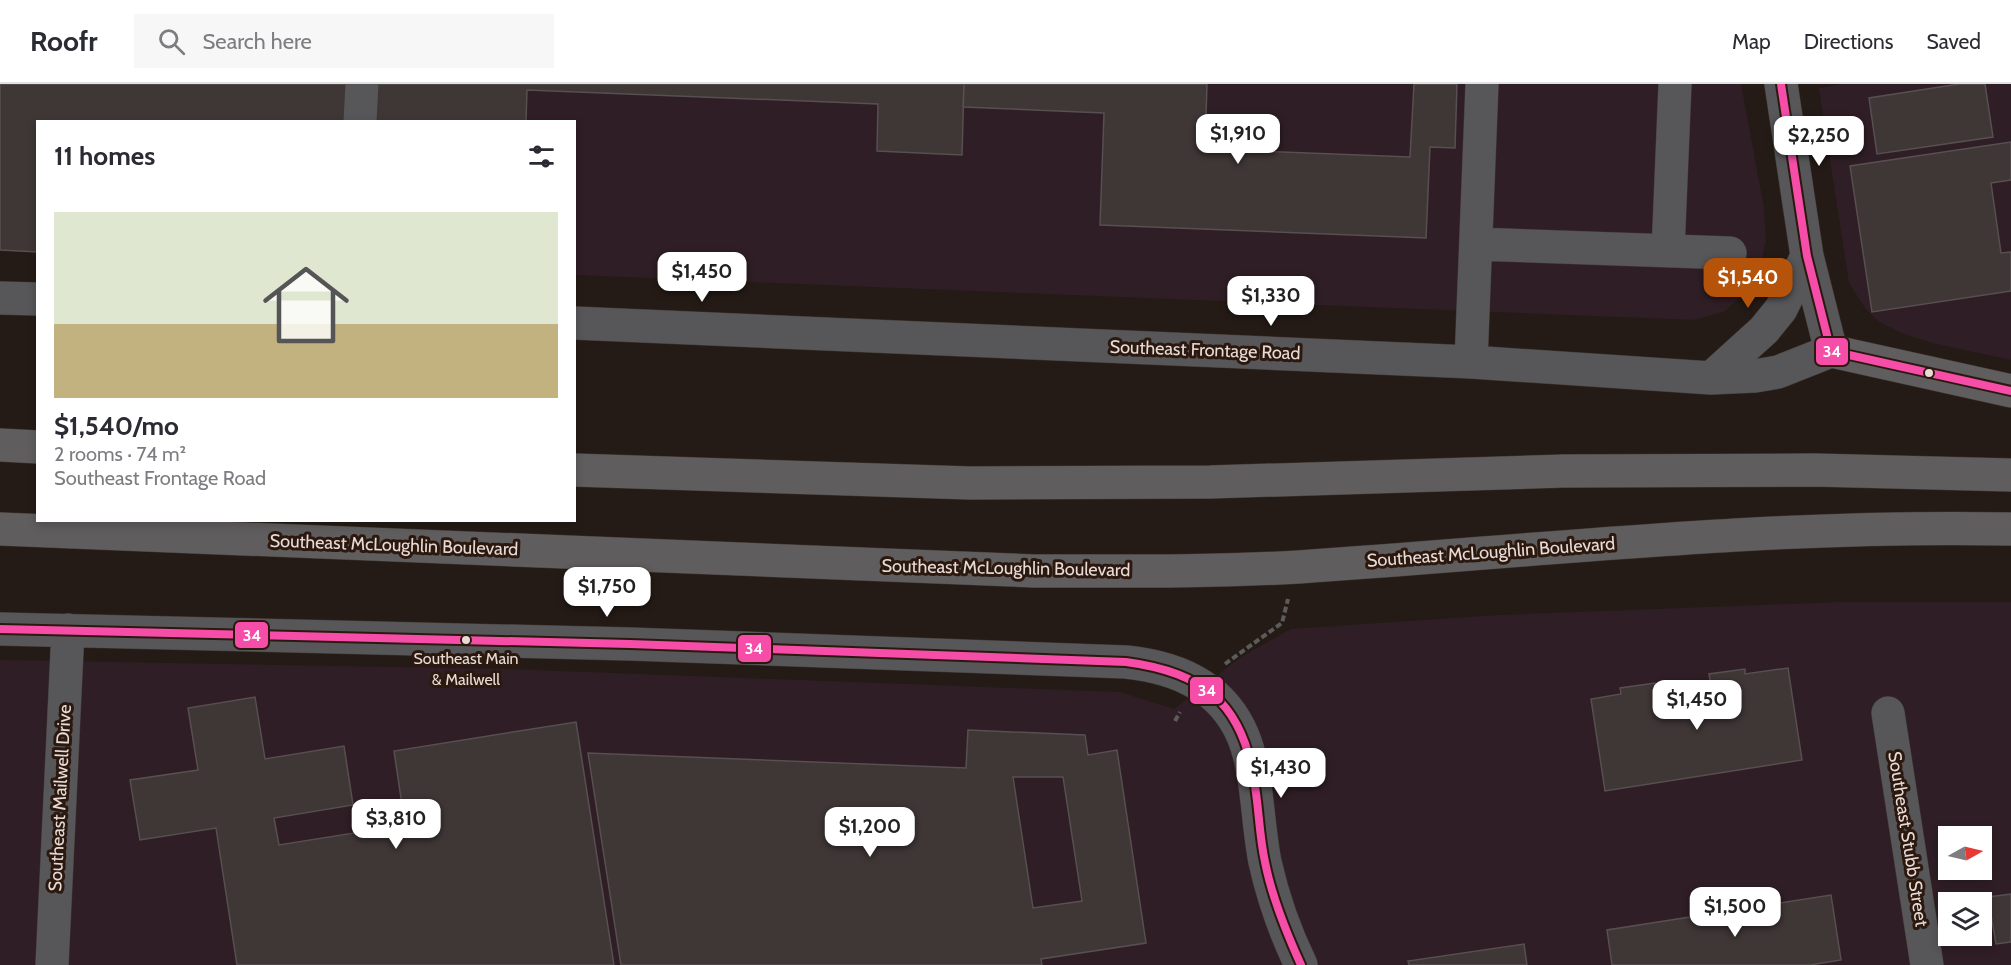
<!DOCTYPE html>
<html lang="en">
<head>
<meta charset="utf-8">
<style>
  :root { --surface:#fff; --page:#f7f7f7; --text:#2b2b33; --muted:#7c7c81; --line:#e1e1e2; --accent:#b45309 }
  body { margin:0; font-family:Cabin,sans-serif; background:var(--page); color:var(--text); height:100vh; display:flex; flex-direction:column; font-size:22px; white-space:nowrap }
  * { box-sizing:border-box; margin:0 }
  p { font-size:20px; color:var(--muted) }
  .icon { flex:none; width:33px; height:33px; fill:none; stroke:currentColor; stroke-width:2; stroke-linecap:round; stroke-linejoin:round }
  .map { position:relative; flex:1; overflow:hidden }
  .panel { position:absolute; left:36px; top:36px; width:540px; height:402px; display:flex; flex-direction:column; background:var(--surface); border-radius:0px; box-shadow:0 3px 9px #0003 }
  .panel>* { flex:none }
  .needle { width:39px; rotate:82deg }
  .tools { position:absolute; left:1938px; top:742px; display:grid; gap:12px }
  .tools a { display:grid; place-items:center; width:54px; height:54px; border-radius:0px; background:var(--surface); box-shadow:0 3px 9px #0003; font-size:30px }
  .price { position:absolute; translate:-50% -51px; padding:0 14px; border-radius:12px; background:#fff; color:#222; font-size:20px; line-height:39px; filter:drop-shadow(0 2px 3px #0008) }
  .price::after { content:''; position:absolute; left:50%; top:36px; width:18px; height:14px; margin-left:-9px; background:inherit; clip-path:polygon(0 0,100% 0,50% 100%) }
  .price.on { background:var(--accent); color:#fff }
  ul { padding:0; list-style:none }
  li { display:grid; align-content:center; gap:12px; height:318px; padding:0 18px }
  li span { display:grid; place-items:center; height:186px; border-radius:0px; color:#555 }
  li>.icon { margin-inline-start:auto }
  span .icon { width:108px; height:108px; fill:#fffc; stroke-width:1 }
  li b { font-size:26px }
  h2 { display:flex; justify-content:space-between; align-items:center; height:72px; padding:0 18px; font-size:26px }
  header { display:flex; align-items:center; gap:36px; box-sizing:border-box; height:84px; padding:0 30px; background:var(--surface); border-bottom:2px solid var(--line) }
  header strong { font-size:28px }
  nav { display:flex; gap:33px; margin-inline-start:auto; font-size:21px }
  .search { width:420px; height:54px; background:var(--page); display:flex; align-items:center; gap:15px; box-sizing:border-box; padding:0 21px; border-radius:0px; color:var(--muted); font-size:22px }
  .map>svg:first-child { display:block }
  .industrial { fill:#2f1e25; fill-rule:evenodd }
  .building { fill:#3f3636; stroke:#584f50; stroke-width:1.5; fill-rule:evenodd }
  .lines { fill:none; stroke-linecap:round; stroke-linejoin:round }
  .minor-casing { stroke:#3f3732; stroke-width:34 }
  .highway-casing { stroke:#3f3732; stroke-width:34 }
  .path { stroke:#5c5b5c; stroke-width:4; stroke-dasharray:6 3; stroke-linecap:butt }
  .minor { stroke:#575658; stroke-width:33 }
  .highway { stroke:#605d5e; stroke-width:33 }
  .bus-1-casing { stroke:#2b1910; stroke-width:12 }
  .bus-1 { stroke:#f54da8; stroke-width:8 }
  .bus-dot { fill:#e8dbd5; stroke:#2b1910; stroke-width:2 }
  .labels { text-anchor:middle; stroke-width:6; stroke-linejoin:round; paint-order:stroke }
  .bus-label { font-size:16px; fill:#e8dbd5; stroke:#2b1910 }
  .street-label { font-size:18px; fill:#e8dbd5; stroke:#2b1910 }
  .line-badge { stroke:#2b1910; stroke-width:2 }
  .badge-label { font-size:16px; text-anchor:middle; font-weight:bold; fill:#fff }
</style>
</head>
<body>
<header>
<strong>Roofr</strong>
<div class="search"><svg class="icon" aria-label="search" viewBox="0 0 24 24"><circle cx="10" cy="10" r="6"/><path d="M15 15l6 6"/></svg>Search here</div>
<nav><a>Map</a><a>Directions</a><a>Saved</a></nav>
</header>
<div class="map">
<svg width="2011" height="881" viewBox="0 0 2011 881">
  <rect width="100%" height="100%" fill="#251b16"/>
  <path class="industrial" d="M 0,0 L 1741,0 L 1764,124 L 1766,156 L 1760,184 L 1747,207 L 1725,227 L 1695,236 L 575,191 L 574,38 L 38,38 L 37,168 L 0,167 Z
    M 1842,0 L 2011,0 L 2011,276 L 1932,259 L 1901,249 L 1878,237 L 1865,224 L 1849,199 L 1819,4 Z
    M 1842,518 L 2011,518 L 2011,881 L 0,881 L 0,576 L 505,585 L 1120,608 L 1174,625 L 1241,573 L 1291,545 L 1499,531 ZM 1948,753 L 1982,753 L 1982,786 L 1948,786 ZM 1948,819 L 1982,819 L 1982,852 L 1948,852 Z"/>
  <path class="building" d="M 0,0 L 350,0 L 348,38 L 38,38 L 38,168 L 0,166 Z
    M 375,0 L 964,0 L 962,71 L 877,67 L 878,20 L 527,6 L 526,38 L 374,38 Z
    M 964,0 L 1207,0 L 1205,65 L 1410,73 L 1414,0 L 1457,0 L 1455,64 L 1430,63 L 1426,154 L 1100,141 L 1104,29 L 963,23 Z
    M 1959,0 L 1985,0 L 1993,53 L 1877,70 L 1869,14 Z
    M 2011,58 L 2011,96 L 1991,99 L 2001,169 L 2011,168 L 2011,207 L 1872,228 L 1850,82 Z
    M 1788,584 L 1802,676 L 1605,707 L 1591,615 L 1621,610 L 1620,604 L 1655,599 L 1660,629 L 1714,621 L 1709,590 L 1745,585 L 1745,590 Z
    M 255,613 L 265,675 L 344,662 L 353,721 L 274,734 L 279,761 L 405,741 L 394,667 L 576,638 L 614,881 L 237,881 L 216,744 L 140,756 L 130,696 L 198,686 L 188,624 Z
    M 968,646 L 1085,651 L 1088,671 L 1117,666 L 1146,859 L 1041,875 L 1042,881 L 621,881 L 588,669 L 966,684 ZM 1013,693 L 1063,693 L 1082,817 L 1033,824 Z
    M 2011,810 L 2011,858 L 1996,860 L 1988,813 Z
    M 1831,811 L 1841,876 L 1810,881 L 1612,881 L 1607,846 Z
    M 1524,860 L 1527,881 L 1409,881 L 1408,877 Z"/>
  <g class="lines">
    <g class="minor-casing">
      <path id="minor" d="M 360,38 L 362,0
        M 1476,160 L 1730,169
        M 1668,167 L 1675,0
        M 0,214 L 38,215
        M 574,239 L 1471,278 L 1711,294 L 1755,292 L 1778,288 L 1831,267 L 1807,172 L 1781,0
        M 1471,278 L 1482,0
        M 1711,294 L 1764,246 L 1781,225 L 1807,172
        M 0,545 L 630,560 L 1126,578 C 1176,583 1222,602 1243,652 C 1258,688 1257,739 1265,778 C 1273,814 1285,848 1301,881
        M 1888,629 L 1927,881
        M 52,881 L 68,546"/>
    </g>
    <g class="highway-casing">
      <path id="highway" d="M 1831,267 L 2011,307
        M 0,361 L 38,363
        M 574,386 L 970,399 L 1210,398 L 1564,387 L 1815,386 L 2011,391
        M 0,445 L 1034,487 C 1122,487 1211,488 1299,483 C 1536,467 1773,440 2011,445"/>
    </g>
    <path class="path" d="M 1225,580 L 1282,539 L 1288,515
      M 1175,637 L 1180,628"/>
    <use href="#minor" class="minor"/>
    <use href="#highway" class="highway"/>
    <g class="bus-1-casing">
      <path id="bus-1" d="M 1781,0 L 1807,172 L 1831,267 L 2011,307
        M 0,545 L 630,560 L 1126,578 C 1202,588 1242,618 1254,696 C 1259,723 1259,751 1265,778 C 1272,814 1286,848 1301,881"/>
    </g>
    <use href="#bus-1" class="bus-1"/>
  </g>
  <g class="bus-dot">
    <circle cx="1929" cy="289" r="5"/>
    <circle cx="466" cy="556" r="5"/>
  </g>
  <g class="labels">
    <g class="bus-label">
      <text x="466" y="580">Southeast Main<tspan x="466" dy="21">&amp; Mailwell</tspan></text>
    </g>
    <g class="street-label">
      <text transform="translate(1205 266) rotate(2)" y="6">Southeast Frontage Road</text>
      <text transform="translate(394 461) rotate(2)" y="6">Southeast McLoughlin Boulevard</text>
      <text transform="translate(1491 468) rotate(-4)" y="6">Southeast McLoughlin Boulevard</text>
      <text transform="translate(1006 484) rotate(1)" y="6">Southeast McLoughlin Boulevard</text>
      <text transform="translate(60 714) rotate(-87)" y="6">Southeast Mailwell Drive</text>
      <text transform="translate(1908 755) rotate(81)" y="6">Southeast Stubb Street</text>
    </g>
  </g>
  <g class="line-badge">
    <rect x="1815" y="253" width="34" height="29" rx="6" fill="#f54da8"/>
    <rect x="234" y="537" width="35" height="28" rx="6" fill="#f54da8"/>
    <rect x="737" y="550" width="35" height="29" rx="6" fill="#f54da8"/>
    <rect x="1189" y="592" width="35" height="29" rx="6" fill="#f54da8"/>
  </g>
  <g class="badge-label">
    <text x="1832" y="273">34</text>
    <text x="252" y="557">34</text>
    <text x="754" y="570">34</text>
    <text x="1207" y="612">34</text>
  </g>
</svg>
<div class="tools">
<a><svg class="needle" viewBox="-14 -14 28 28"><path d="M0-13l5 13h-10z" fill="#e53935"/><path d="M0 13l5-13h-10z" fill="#7c7c81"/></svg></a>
<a><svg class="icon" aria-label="layers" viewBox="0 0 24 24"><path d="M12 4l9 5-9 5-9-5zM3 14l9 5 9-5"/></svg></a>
</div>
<b class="price" style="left:1238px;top:81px">$1,910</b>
<b class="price" style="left:1819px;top:83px">$2,250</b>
<b class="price" style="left:702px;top:219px">$1,450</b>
<b class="price on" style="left:1748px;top:225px">$1,540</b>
<b class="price" style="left:1271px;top:243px">$1,330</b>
<b class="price" style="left:607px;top:534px">$1,750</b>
<b class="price" style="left:1697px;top:647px">$1,450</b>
<b class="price" style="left:1281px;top:715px">$1,430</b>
<b class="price" style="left:396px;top:766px">$3,810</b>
<b class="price" style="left:870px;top:774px">$1,200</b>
<b class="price" style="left:1735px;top:854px">$1,500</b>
<section class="panel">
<h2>11 homes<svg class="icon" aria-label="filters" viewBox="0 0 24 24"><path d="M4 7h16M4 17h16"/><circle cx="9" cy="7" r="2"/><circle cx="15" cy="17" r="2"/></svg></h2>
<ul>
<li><span style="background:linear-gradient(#dfe7d0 60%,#c2b280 0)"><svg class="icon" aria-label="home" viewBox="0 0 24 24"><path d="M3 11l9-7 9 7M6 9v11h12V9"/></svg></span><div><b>$1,540/mo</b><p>2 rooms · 74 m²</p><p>Southeast Frontage Road</p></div></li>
</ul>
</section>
</div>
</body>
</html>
